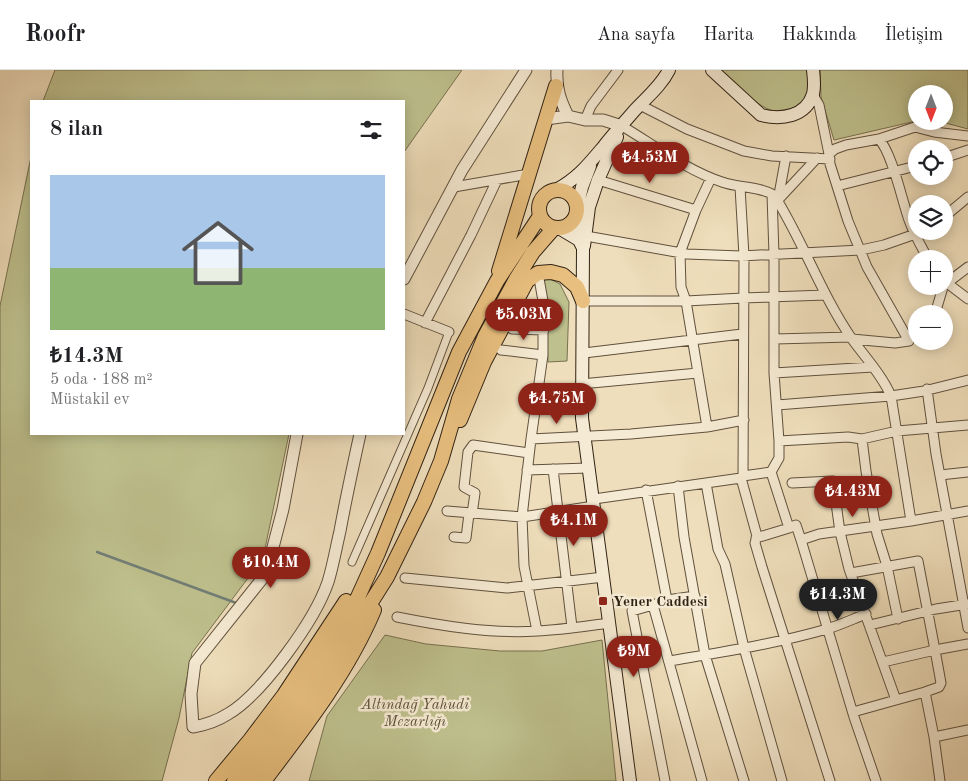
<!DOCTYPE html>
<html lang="tr">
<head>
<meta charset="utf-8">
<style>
  :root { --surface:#fff; --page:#f6f6f6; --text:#202124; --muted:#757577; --line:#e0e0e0; --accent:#8f2418 }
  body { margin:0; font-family:"Old Standard TT",serif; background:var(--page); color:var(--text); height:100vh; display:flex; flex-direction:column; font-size:19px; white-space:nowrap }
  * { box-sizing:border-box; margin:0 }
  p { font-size:16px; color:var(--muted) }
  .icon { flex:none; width:28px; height:28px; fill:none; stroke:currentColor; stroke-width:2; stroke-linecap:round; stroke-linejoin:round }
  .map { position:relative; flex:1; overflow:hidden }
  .side { position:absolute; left:30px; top:30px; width:375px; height:335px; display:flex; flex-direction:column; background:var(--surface); border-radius:0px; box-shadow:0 2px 12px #0003 }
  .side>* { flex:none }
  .needle { width:32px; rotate:180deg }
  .fabs { position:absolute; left:908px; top:15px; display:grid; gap:10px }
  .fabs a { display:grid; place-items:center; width:45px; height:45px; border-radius:50%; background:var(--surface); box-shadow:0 2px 12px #0003; font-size:25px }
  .price { position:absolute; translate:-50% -42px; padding:0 11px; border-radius:18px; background:var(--accent); color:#fff; font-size:16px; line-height:32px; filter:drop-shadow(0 1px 2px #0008) }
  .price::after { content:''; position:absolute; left:50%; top:30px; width:15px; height:11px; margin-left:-8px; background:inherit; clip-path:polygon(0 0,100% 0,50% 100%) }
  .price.selected { background:#222; color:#fff }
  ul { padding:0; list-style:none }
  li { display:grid; align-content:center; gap:10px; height:265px; padding:0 20px }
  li+li { border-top:1px solid var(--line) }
  li span { display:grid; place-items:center; height:155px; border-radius:0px; color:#555 }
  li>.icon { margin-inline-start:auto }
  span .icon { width:90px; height:90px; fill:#fffc; stroke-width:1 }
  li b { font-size:21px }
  h2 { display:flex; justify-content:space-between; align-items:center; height:60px; padding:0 20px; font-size:21px }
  header { display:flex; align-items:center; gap:30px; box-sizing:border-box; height:70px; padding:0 25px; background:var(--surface); border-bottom:1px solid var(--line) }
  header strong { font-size:24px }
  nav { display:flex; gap:28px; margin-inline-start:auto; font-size:18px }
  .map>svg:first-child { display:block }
  .green { fill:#bec08d; stroke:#777150 }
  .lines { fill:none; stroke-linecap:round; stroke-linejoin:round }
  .stream { stroke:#717e76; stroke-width:2.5 }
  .pedestrian-casing { stroke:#60513e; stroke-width:9 }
  .minor-casing { stroke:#60513e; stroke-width:11 }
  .tertiary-casing { stroke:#60513e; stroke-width:13 }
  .secondary-casing { stroke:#302214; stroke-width:14 }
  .primary-casing { stroke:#302214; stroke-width:16 }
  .pedestrian { stroke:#f5ead3; stroke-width:7 }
  .minor { stroke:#f5ead3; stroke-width:9 }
  .tertiary { stroke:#f5ead3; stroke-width:11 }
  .secondary { stroke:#f5ead3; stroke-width:12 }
  .primary { stroke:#e8bf7e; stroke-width:14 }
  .poi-dot { fill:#8f2418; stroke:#f5ead3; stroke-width:2 }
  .labels { text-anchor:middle; stroke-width:5; stroke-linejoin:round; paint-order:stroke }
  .poi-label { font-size:15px; font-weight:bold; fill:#302214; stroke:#f5ead3; text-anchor:start }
  .park-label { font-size:15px; font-style:italic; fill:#5b5138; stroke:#f5ead3 }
</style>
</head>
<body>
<header>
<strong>Roofr</strong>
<nav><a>Ana sayfa</a><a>Harita</a><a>Hakkında</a><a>İletişim</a></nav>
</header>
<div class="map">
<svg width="968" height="711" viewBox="0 0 968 711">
  <rect width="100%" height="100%" fill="#efdebb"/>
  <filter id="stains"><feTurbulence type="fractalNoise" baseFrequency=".004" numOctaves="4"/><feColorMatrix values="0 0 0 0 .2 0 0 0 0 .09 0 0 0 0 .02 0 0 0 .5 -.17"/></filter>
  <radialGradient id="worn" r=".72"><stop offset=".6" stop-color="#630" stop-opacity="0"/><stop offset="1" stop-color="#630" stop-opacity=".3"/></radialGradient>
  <path class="green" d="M 55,0 L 462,0 L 404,82 L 404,31 L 43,31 Z
    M 720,0 L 810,0 C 810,6 811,14 810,20 C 806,35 783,46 768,39 C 750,31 735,13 720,0 Z
    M 820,0 L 968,0 L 968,59 L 938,51 L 944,51 L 944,24 L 916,24 L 916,51 L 834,70 L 821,27 Z
    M 31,87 L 31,364 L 289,364 L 263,488 L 192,583 L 179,648 L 162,711 L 0,711 L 0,236 Z
    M 544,206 L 560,214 L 569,232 L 567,291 L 548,292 Z
    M 385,565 L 426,574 L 500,581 L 542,581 L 602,570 L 616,711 L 309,711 L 327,646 Z"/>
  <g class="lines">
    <path class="stream" d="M 97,482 L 239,534"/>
    <g class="pedestrian-casing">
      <path id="pedestrian" d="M 352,492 L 428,318 L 449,262"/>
    </g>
    <g class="minor-casing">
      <path id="minor" d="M 813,25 L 819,35 L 829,84
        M 640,35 L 687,59 L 744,81 L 772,86 L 830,89
        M 585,50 L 591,36 L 618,0
        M 622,56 C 654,75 686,100 722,112 C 738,118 759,116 774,125 C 803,171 821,224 852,269
        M 879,69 C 892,83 902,130 909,150 C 914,164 921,176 928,189
        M 944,88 L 968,80
        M 598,110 L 696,140
        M 837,116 L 916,96
        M 454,117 L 529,104
        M 740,117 L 744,186 L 743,406
        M 772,124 L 774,185 L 774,303 L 779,371
        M 778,130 L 786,86
        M 777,131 L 817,88
        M 944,147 L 968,127
        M 586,166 L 687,184 L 741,186 L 861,180 L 884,175 L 924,161
        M 947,213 L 968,229
        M 943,216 L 968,197
        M 583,231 L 686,231 L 743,228 L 826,225
        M 404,244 L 449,262
        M 935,244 L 943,217
        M 425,253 L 471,165 L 497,110
        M 512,259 L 544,260
        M 775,269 L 851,267
        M 501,280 L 543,285
        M 584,283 L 742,264
        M 774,303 L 873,297
        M 968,310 L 924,321 L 891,326 L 911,451 L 968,441
        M 581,314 L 698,303
        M 927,319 L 936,384 L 968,558
        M 536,335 L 582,333
        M 777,335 L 891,326 C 882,305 865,287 852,269 L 895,273 L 909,271 L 867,197 L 848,151 L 830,94 L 829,84 L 835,79 L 846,75 L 879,69 L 915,57 L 934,62 L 968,66
        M 707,357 L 744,350
        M 531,369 L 631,364 L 707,357 L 686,231 L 681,217 L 680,183 L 696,140 L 711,108
        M 553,399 L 572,557
        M 527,400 L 588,398
        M 771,402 L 789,458 L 796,455 L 801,470 L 854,647 L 876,711
        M 940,405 L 968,402
        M 741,408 L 706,413 L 718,479 L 725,494 L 744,578 L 782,711
        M 792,413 L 833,411 L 840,462 L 849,499 L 896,630 L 925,622 L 934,667
        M 678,416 L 684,467 L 705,585 L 744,711
        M 646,420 L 667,530 L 695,526
        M 594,429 L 706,413
        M 447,441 L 522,447 L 594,436
        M 472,444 L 475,423 L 464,417 L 468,382 L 473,375 L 529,383
        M 454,467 L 466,468 L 469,444
        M 756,468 L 789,458
        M 801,470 L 819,464 L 911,451
        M 851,503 L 918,491 L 935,580 L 883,592
        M 405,508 L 507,518 L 604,507
        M 667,530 L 653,535 L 702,711
        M 653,535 L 632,541 L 665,711
        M 397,547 C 442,556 491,564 537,561 C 562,560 586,556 610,553
        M 898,549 L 887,496 L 877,464 L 866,401 L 862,369 L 897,361 L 968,355
        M 870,555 L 936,539 L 968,534
        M 537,561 L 524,496 L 522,447 L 531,369 L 543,285 L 543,231 L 538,203
        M 669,591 C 722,582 775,574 827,559 C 840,555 853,549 866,544
        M 925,622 L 939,617 L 941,613 L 935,580 L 968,574
        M 853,642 L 896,630
        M 830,711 L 762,497 L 755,473 L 757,466 L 741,408 L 743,406 L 771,402 L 779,388 L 779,371 L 848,367 L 862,369
        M 940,711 L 934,667 L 968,660"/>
    </g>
    <g class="tertiary-casing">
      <path id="tertiary" d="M 557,0 C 556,18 560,30 568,46 L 585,50 L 603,50 L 622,56
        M 546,49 L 568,46
        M 404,209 L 462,100 L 526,0
        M 297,364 L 283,439 L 266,504 L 195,593 L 191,624 L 193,657 C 205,655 217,651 228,644 C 262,624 315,550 328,512 C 333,496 336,478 340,461 C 346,428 353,396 360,364"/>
    </g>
    <g class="secondary-casing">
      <path id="secondary" d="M 712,0 L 761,45 C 781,50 806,47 813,24 C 815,16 814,8 813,0
        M 556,120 C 578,108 588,95 604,76 C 613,64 624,53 634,41 C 646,28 661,16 669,0
        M 577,138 L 582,117 L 590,96
        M 576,144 L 579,170 L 583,178 L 582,348 L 630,711
        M 559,158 L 579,170
        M 584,176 L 589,137 L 598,110 L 617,67"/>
    </g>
    <g class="primary-casing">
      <path id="primary" d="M539 139a19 19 0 1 1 38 0a19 19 0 1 1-38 0Z
        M 499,201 L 556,16
        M 460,350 L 484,292 L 527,211 L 538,203 L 551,202 L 563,205 L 577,217 L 583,231
        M 216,711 L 250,670 L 284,625 L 346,531
        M 234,711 L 285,646 L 337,564 L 358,527 L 378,483 L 459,282 L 497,211 L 540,146
        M 248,711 L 301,643 L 387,507 L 424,432 L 441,391 L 459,329 L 485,266 L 516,209 L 533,182 L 554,158
        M 264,711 C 305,657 348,602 374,540"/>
    </g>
    <use href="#pedestrian" class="pedestrian"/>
    <use href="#minor" class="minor"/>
    <use href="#tertiary" class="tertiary"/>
    <use href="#secondary" class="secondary"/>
    <use href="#primary" class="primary"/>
  </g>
  <rect class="poi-dot" x="598" y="526" width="10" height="10" rx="2.5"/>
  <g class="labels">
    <g class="poi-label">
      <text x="613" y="536">Yener Caddesi</text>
    </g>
    <g class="park-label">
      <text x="415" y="639">Altındağ Yahudi<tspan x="415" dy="17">Mezarlığı</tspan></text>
    </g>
  </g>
  <rect width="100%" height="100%" filter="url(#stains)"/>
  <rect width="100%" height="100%" fill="url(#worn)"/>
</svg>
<div class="fabs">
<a><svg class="needle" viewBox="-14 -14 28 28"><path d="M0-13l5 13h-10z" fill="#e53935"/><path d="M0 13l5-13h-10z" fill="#757577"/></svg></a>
<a><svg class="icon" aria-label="locate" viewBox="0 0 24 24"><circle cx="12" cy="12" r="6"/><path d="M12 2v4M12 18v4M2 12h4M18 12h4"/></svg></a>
<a><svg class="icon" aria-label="layers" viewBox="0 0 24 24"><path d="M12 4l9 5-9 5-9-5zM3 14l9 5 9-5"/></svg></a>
<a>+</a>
<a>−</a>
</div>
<b class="price" style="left:650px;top:114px">₺4.53M</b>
<b class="price" style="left:524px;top:271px">₺5.03M</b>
<b class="price" style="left:557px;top:355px">₺4.75M</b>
<b class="price" style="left:853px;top:448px">₺4.43M</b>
<b class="price" style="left:574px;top:477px">₺4.1M</b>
<b class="price" style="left:271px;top:519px">₺10.4M</b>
<b class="price selected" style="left:838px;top:551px">₺14.3M</b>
<b class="price" style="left:634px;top:608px">₺9M</b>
<section class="side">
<h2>8 ilan<svg class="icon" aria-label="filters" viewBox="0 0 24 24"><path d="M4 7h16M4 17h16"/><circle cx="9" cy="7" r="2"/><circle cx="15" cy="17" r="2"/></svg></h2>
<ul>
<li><span style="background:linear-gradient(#a9c7e8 60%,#8fb573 0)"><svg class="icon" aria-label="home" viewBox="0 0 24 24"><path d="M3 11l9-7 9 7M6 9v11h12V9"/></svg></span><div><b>₺14.3M</b><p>5 oda · 188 m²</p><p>Müstakil ev</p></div></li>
</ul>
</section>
</div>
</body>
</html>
